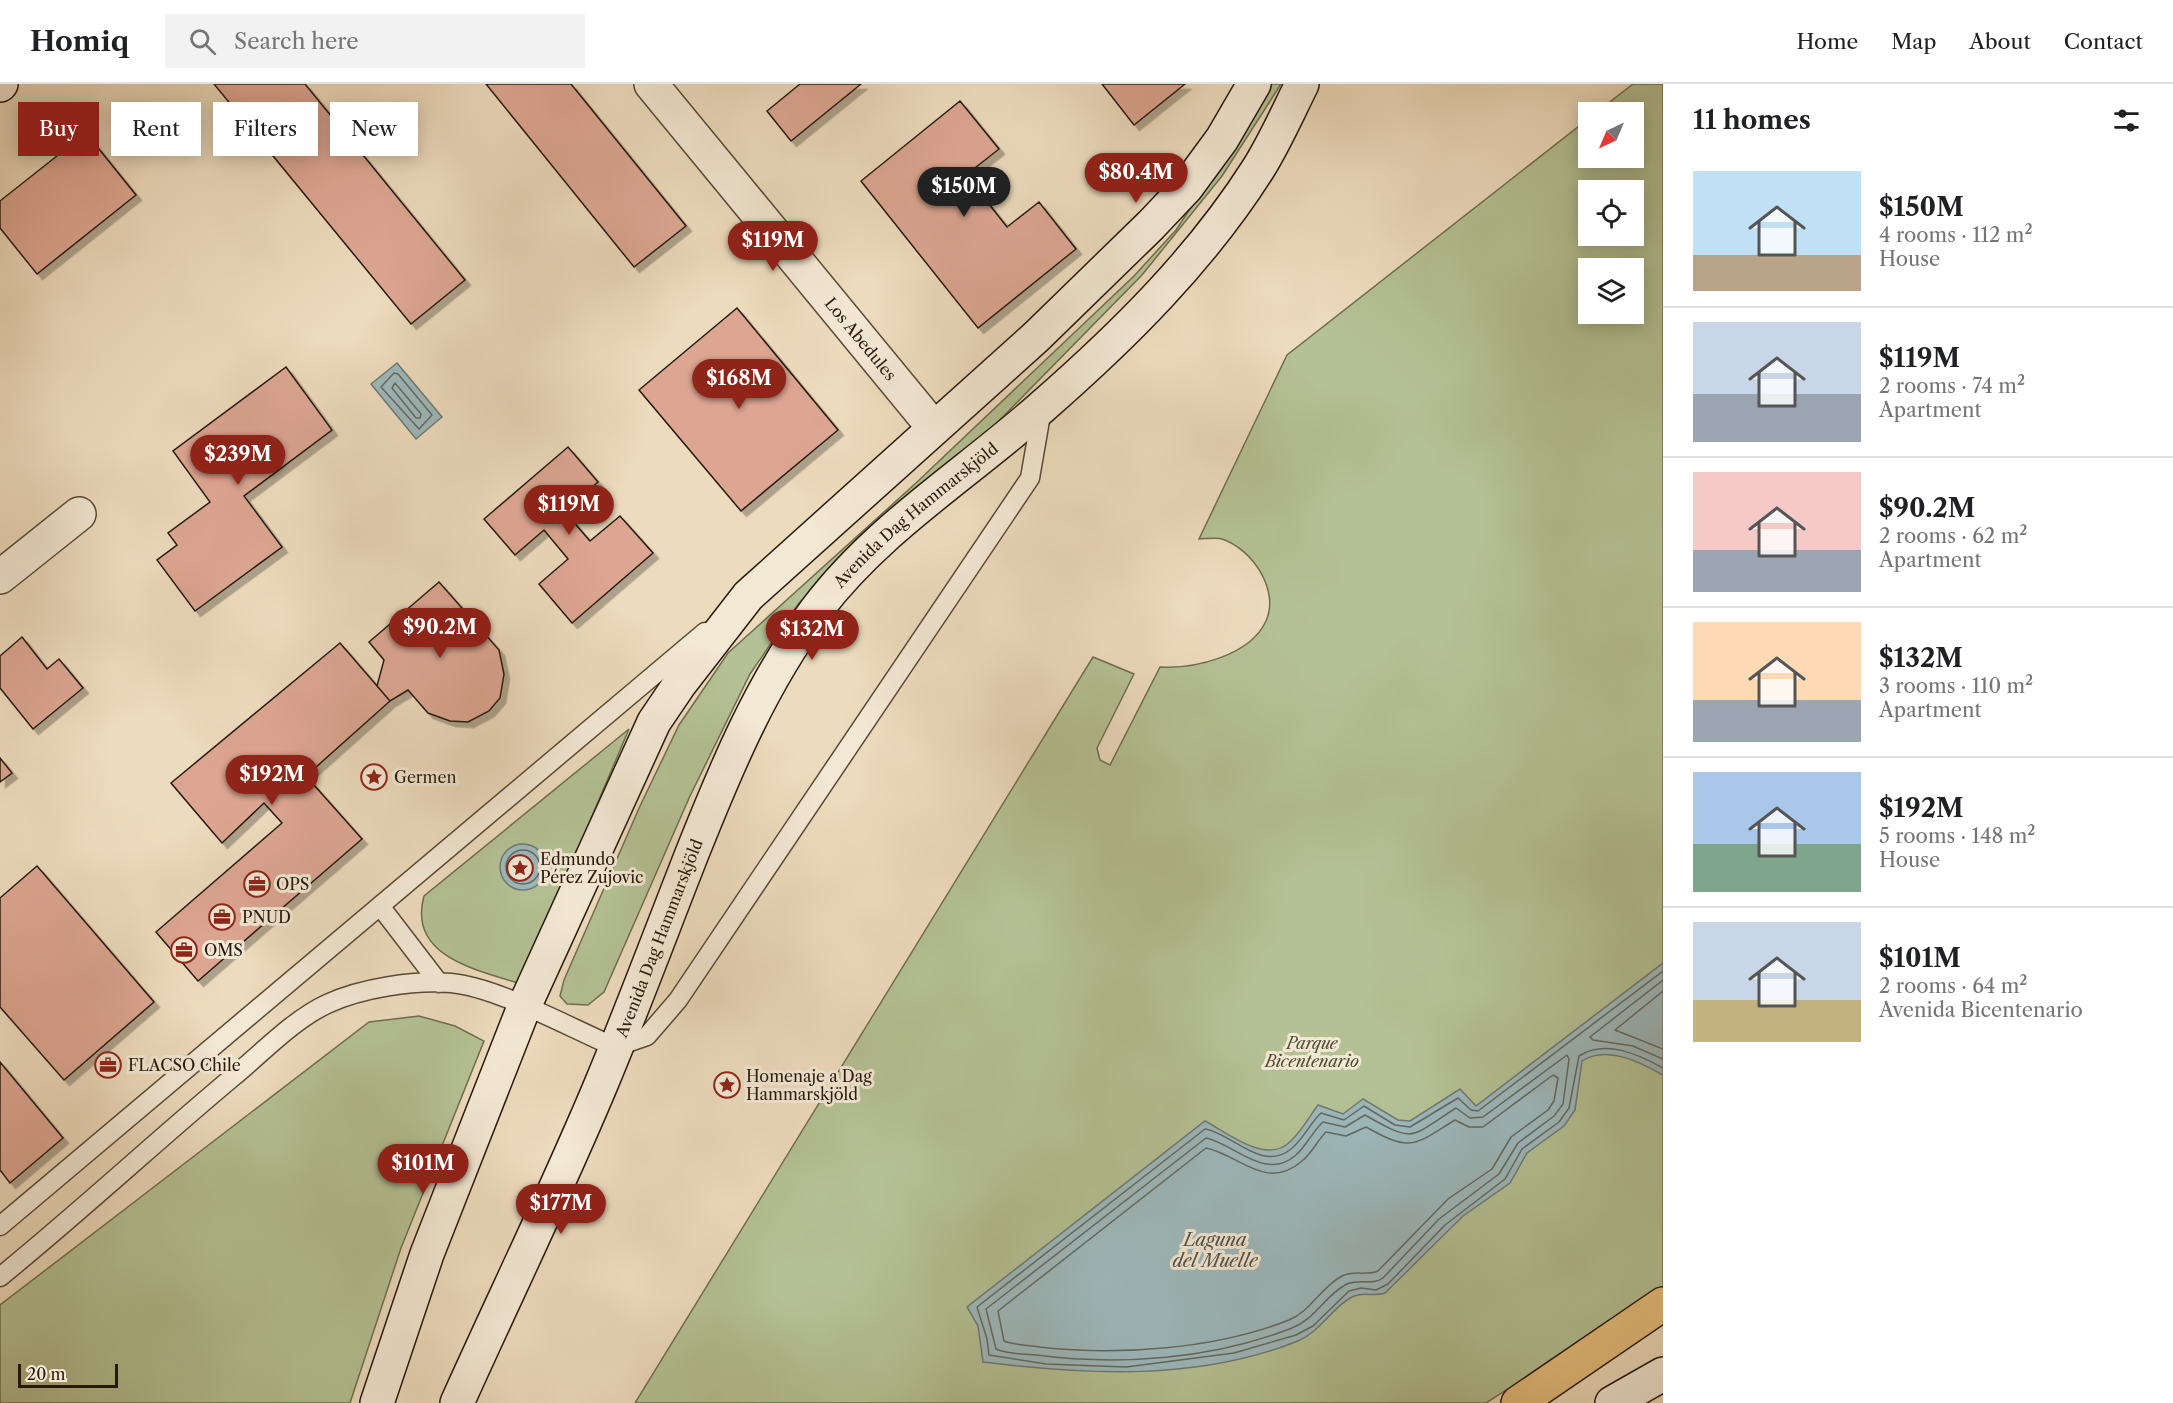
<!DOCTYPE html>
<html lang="en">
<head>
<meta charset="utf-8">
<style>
  :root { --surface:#fff; --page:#f2f2f2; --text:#202124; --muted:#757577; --line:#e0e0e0; --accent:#8f2418 }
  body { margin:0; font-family:"Libre Caslon Text",serif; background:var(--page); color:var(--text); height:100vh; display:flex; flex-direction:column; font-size:22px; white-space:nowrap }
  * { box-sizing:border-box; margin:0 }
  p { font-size:20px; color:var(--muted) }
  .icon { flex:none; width:33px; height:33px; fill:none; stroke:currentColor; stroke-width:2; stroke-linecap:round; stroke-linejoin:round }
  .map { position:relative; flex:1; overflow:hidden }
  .sheet { display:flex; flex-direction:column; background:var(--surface); width:510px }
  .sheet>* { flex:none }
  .banner { position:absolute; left:18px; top:18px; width:570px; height:54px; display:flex; gap:12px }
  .needle { width:39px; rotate:224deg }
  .tools { position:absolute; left:1578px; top:18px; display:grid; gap:12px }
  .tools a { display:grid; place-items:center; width:66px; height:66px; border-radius:0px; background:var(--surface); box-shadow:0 3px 15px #0003; font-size:30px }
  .scale { position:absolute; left:18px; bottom:15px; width:100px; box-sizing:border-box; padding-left:6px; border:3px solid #271a0a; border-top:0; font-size:16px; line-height:21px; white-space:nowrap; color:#271a0a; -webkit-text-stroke:4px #f3e8d4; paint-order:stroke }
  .price { position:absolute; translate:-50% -51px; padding:0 14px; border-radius:21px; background:var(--accent); color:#fff; font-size:20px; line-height:39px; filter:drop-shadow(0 2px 3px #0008) }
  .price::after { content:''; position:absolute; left:50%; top:36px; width:18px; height:14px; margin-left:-9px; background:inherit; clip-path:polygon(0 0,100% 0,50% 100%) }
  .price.current { background:#222; color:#fff }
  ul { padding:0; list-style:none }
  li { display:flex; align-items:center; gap:18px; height:150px; padding:0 30px }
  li+li { border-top:2px solid var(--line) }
  li span { display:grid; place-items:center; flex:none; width:168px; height:120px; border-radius:0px; color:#555 }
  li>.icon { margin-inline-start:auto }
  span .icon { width:72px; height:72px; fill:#fffc; stroke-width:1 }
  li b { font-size:26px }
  h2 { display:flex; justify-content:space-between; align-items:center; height:72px; padding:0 30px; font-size:26px }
  .pill { padding:0 21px; border-radius:0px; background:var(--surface); box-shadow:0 3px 15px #0003; font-size:21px; line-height:54px }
  .pill.current { background:var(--accent); color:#fff }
  header { display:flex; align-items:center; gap:36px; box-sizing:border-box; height:84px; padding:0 30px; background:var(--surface); border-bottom:2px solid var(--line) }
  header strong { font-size:28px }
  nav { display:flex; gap:33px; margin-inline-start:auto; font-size:21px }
  .search { width:420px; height:54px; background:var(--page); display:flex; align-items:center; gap:15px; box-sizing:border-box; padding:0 21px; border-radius:0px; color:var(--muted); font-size:22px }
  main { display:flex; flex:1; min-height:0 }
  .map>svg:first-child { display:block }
  .green { fill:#b4c194; stroke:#6e6e4f; stroke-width:1.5; fill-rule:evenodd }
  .water { fill:#9db8bb; stroke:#6e7974; stroke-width:1.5 }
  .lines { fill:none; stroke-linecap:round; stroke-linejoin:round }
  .shore { stroke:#626962; stroke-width:1.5 }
  .building { fill:#dda692; stroke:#271a0a; stroke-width:1.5; filter:url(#shadow) }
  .lane-casing { stroke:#584a37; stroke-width:21 }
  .street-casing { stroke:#584a37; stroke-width:36 }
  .secondary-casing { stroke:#271a0a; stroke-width:36 }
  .highway-casing { stroke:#271a0a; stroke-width:36 }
  .lane { stroke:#f3e8d4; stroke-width:18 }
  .street { stroke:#f3e8d4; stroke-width:33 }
  .secondary { stroke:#f3e8d4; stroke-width:33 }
  .highway { stroke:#e6be7e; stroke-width:33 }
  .labels { text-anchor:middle; stroke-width:6; stroke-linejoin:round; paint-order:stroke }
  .street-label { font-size:16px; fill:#271a0a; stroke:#f3e8d4 }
  .poi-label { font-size:16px; fill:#271a0a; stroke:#f3e8d4; text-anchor:start }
  .park-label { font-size:16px; font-style:italic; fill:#514c33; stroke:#f3e8d4 }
  .water-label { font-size:18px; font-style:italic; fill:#505148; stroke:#f3e8d4 }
</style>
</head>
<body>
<header>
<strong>Homiq</strong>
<div class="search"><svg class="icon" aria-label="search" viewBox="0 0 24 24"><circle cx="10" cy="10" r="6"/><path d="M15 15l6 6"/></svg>Search here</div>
<nav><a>Home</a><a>Map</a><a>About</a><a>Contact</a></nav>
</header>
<main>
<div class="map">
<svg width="1663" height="1319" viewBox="0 0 1663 1319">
  <defs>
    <filter id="shadow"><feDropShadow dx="5.5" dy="5.5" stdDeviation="0" flood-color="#0004"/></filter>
  </defs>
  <rect width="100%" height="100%" fill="#eddbbd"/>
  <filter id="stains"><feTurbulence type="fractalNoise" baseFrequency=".00333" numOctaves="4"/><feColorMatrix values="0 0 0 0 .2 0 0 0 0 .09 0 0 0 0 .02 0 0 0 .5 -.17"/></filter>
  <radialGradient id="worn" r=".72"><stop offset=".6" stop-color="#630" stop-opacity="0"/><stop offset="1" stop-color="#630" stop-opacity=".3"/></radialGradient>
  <path class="green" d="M 1270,0 L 1281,0 L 1222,92 L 1142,191 L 986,350 L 845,470 L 799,519 L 750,590 L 690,712 L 604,908 L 588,921 L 567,920 L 560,912 L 564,896 L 640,722 L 679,641 L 728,569 L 916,399 L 1134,192 L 1176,146 L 1255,27 Z
    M 1633,0 L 1663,0 L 1663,1206 L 1486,1319 L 635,1319 L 1093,573 L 1134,590 L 1097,664 L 1100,676 L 1110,681 L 1160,583 C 1194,585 1250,572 1266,537 C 1280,506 1252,465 1222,455 C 1216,453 1205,455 1199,455 L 1287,271 L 1588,35 L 1588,74 L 1634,74 L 1634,28 L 1597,28 ZM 1588,106 L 1634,106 L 1634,152 L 1588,152 ZM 1588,184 L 1634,184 L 1634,230 L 1588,230 Z
    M 629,645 L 521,900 C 478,886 407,873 424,812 Z
    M 419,932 L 455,942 L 484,957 L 401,1164 L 350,1319 L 0,1319 L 0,1221 L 369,938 Z"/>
  <path class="water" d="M 397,279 L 442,333 L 416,355 L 371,300 Z
    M500 783a23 23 0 1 1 46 0a23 23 0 1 1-46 0Z
    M 1663,879 L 1663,991 C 1640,978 1607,961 1582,977 L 1575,1026 L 1564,1042 L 1527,1069 L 1510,1099 L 1463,1132 L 1385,1209 C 1373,1213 1361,1207 1350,1214 C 1330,1226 1321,1247 1298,1257 C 1198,1297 1088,1291 983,1278 L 978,1242 L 967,1223 L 1205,1037 C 1226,1048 1263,1078 1286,1061 C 1299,1052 1309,1033 1318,1021 L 1343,1030 L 1363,1015 L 1398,1036 L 1410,1037 L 1460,1005 L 1476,1022 Z"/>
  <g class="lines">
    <path class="shore" d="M 394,289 L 398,290 L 432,331 L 419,345 L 381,303 Z
      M 395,299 L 421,330 L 420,334 L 416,334 L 392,304 Z
      M506 783a17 17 0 1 1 34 0a17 17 0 1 1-34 0Z
      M 1663,887 L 1478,1027 L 1471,1026 L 1458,1014 L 1410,1043 L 1395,1041 L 1364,1022 L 1344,1036 L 1321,1029 C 1310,1039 1303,1056 1291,1065 C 1262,1089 1232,1049 1205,1045 L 977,1223 L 987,1255 L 989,1271 L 1046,1280 L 1126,1283 L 1234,1269 L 1296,1251 L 1313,1242 L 1349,1207 L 1361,1204 L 1376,1206 L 1388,1200 L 1445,1141 L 1505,1095 L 1522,1065 L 1559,1038 L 1569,1024 L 1579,972 C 1605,955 1638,970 1663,984
      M 1663,896 L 1590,953 L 1593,956 L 1633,962 L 1663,975
      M 1663,907 L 1615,946 L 1663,965
      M 1567,971 L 1569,975 L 1563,1020 L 1554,1032 L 1518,1059 L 1499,1090 L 1439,1135 L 1383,1194 C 1372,1202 1358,1194 1345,1201 C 1324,1213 1315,1235 1292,1244 C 1213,1275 1120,1282 1036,1271 C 1024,1270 1007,1270 996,1265 L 986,1225 L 1206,1054 C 1235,1060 1265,1098 1296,1071 C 1307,1061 1313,1047 1323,1038 L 1345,1043 L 1365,1031 C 1416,1060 1409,1054 1456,1024 L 1470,1034 L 1483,1033 Z
      M 1553,991 L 1558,994 L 1554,1017 L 1548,1026 L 1511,1053 L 1492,1085 L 1448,1115 L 1378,1187 C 1367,1192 1354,1186 1342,1192 C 1321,1203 1311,1227 1289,1236 C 1216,1265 1118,1272 1040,1263 C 1029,1261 1014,1261 1004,1257 L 998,1227 L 1206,1064 C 1240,1071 1266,1108 1302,1077 C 1312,1069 1317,1057 1326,1048 L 1346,1052 L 1366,1043 C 1412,1069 1414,1061 1455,1036 L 1469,1043 L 1483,1043 Z"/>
  </g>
  <path class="building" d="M 214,0 L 305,0 L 465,196 L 411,240 Z
    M 486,0 L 571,0 L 686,142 L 634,183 Z
    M 800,0 L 861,0 L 791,57 L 767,27 Z
    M 1102,0 L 1185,0 L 1134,41 Z
    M 960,17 L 999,65 L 966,91 L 1007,143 L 1039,118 L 1076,165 L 978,244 L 861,97 Z
    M 86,49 L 136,111 L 37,190 L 0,144 L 0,117 Z
    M 737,224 L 838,346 L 741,427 L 639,306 Z
    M 286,283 L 332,346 L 244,412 L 282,463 L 195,527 L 157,476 L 177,461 L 168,449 L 210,418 L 173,367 Z
    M 568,363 L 598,398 L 564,427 L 590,457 L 620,432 L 653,469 L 572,539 L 539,500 L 568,475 L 544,446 L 515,471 L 484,435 Z
    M 439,498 L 499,566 L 504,590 L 500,614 L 489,627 L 468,638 L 450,637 L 428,629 L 408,606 L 390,617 L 377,602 L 384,576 L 369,558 Z
    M 22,553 L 47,585 L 59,575 L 83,604 L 33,645 L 0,604 L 0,572 Z
    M 340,559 L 390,617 L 306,692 L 362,755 L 198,897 L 156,848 L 282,739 L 264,719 L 222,759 L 171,699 Z
    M 0,674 L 12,689 L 0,698 Z
    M 37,782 L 154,918 L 64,996 L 0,923 L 0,814 Z
    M 0,978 L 63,1054 L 10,1099 L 0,1086 Z"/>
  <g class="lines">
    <g class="lane-casing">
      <path id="lane" d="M 380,822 L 439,899
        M 0,1142 L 705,548
        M 0,1193 C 80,1128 155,1058 234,992 C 263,968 293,936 327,920 C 361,904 414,896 451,899 C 497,903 570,944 615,963 L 647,952 L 678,916 L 1030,394 L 1042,325"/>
    </g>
    <g class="street-casing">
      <g id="street">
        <path id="s1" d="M 651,0 L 934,344"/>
        <path d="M 0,493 L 79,430"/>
      </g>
    </g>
    <g class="secondary-casing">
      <g id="secondary">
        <path d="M 0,1 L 1,0"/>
        <path d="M 377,1319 L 427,1170 L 524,923 L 654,638 L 679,601 L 748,512 L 1036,253 L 1151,141 L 1186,104 L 1222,55 L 1254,0"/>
        <path id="s2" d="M 457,1319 C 505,1212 557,1106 602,998 C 634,921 663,843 693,767 C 727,682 762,598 817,525 C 878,444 968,389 1043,322 C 1123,252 1201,175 1258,85 C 1275,58 1288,28 1302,0"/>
        <path d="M 1612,1319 L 1663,1290"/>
      </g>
    </g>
    <g class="highway-casing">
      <path id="highway" d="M 1518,1319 L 1663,1220"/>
    </g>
    <use href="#lane" class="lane"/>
    <use href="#street" class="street"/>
    <use href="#secondary" class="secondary"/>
    <use href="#highway" class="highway"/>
  </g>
  <defs>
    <g id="sight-ring" transform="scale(1.35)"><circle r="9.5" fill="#f3e8d4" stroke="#8f2418" stroke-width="1.5"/><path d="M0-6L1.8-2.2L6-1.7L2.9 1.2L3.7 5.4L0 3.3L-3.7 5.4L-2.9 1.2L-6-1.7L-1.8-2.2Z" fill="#8f2418"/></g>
    <g id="office-ring" transform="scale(1.35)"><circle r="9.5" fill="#f3e8d4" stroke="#8f2418" stroke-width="1.5"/><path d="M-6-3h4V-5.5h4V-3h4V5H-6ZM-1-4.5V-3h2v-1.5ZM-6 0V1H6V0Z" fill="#8f2418"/></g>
  </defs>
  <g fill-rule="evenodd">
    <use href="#sight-ring" x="374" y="693"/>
    <use href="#sight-ring" x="520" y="784"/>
    <use href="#office-ring" x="257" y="800"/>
    <use href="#office-ring" x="222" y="833"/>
    <use href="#office-ring" x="184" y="866"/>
    <use href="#office-ring" x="108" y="981"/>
    <use href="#sight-ring" x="727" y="1001"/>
  </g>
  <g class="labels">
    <g class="street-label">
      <text dy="6" stroke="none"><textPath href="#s1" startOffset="330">Los Abedules</textPath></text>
      <text dy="6" stroke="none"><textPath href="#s2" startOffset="1010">Avenida Dag Hammarskjöld</textPath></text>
      <text dy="6" stroke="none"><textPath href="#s2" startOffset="507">Avenida Dag Hammarskjöld</textPath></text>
    </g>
    <g class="poi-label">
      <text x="394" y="699">Germen</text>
      <text x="540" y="781">Edmundo<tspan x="540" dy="18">Pérez Zujovic</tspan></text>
      <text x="276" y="806">OPS</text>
      <text x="242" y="839">PNUD</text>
      <text x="204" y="872">OMS</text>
      <text x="128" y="987">FLACSO Chile</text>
      <text x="746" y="998">Homenaje a Dag<tspan x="746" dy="18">Hammarskjöld</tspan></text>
    </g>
    <g class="park-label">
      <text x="1312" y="965">Parque<tspan x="1312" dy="18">Bicentenario</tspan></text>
    </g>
    <g class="water-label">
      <text x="1215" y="1162">Laguna<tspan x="1215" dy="21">del Muelle</tspan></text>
    </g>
  </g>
  <rect width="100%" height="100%" filter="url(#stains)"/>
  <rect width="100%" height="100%" fill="url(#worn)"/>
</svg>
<div class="tools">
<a><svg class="needle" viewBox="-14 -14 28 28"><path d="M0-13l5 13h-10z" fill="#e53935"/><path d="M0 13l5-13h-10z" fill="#757577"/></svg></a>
<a><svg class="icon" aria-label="locate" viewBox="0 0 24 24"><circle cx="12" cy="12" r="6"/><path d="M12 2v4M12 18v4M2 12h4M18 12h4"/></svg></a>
<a><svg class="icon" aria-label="layers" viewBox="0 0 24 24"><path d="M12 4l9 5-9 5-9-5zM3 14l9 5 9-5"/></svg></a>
</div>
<div class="scale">20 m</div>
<b class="price" style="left:1136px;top:120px">$80.4M</b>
<b class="price current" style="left:964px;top:134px">$150M</b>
<b class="price" style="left:773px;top:188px">$119M</b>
<b class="price" style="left:739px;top:326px">$168M</b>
<b class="price" style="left:238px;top:402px">$239M</b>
<b class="price" style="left:569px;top:452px">$119M</b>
<b class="price" style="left:440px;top:575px">$90.2M</b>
<b class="price" style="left:812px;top:577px">$132M</b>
<b class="price" style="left:272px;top:722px">$192M</b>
<b class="price" style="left:423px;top:1111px">$101M</b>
<b class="price" style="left:561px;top:1151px">$177M</b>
<div class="banner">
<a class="pill current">Buy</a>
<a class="pill">Rent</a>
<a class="pill">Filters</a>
<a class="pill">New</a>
</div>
</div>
<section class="sheet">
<h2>11 homes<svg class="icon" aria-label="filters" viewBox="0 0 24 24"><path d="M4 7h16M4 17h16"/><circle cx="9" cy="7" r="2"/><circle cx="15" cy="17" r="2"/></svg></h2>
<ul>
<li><span style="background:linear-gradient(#bfe0f5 70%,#b9a48a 0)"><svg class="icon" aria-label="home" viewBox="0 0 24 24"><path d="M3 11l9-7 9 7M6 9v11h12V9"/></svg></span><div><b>$150M</b><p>4 rooms · 112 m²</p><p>House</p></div></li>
<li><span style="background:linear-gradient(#c9d6e8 60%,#9aa5b1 0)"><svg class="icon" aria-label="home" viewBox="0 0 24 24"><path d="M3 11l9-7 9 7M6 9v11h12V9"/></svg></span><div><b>$119M</b><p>2 rooms · 74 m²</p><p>Apartment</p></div></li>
<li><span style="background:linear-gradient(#f6c9c9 65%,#9aa5b1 0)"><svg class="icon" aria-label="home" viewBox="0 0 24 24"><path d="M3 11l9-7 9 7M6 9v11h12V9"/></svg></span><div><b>$90.2M</b><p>2 rooms · 62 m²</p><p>Apartment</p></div></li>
<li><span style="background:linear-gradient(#ffd9b3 65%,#9aa5b1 0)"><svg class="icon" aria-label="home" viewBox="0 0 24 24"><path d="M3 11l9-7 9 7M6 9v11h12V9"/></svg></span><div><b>$132M</b><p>3 rooms · 110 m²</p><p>Apartment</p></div></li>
<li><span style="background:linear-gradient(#a9c7e8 60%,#7fa58c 0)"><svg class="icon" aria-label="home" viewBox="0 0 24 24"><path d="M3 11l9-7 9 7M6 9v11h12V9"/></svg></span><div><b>$192M</b><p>5 rooms · 148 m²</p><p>House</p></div></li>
<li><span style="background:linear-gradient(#c9d6e8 65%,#c2b280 0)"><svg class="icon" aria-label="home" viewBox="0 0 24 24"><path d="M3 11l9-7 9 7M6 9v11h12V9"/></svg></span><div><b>$101M</b><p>2 rooms · 64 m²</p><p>Avenida Bicentenario</p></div></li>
</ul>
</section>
</main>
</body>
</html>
